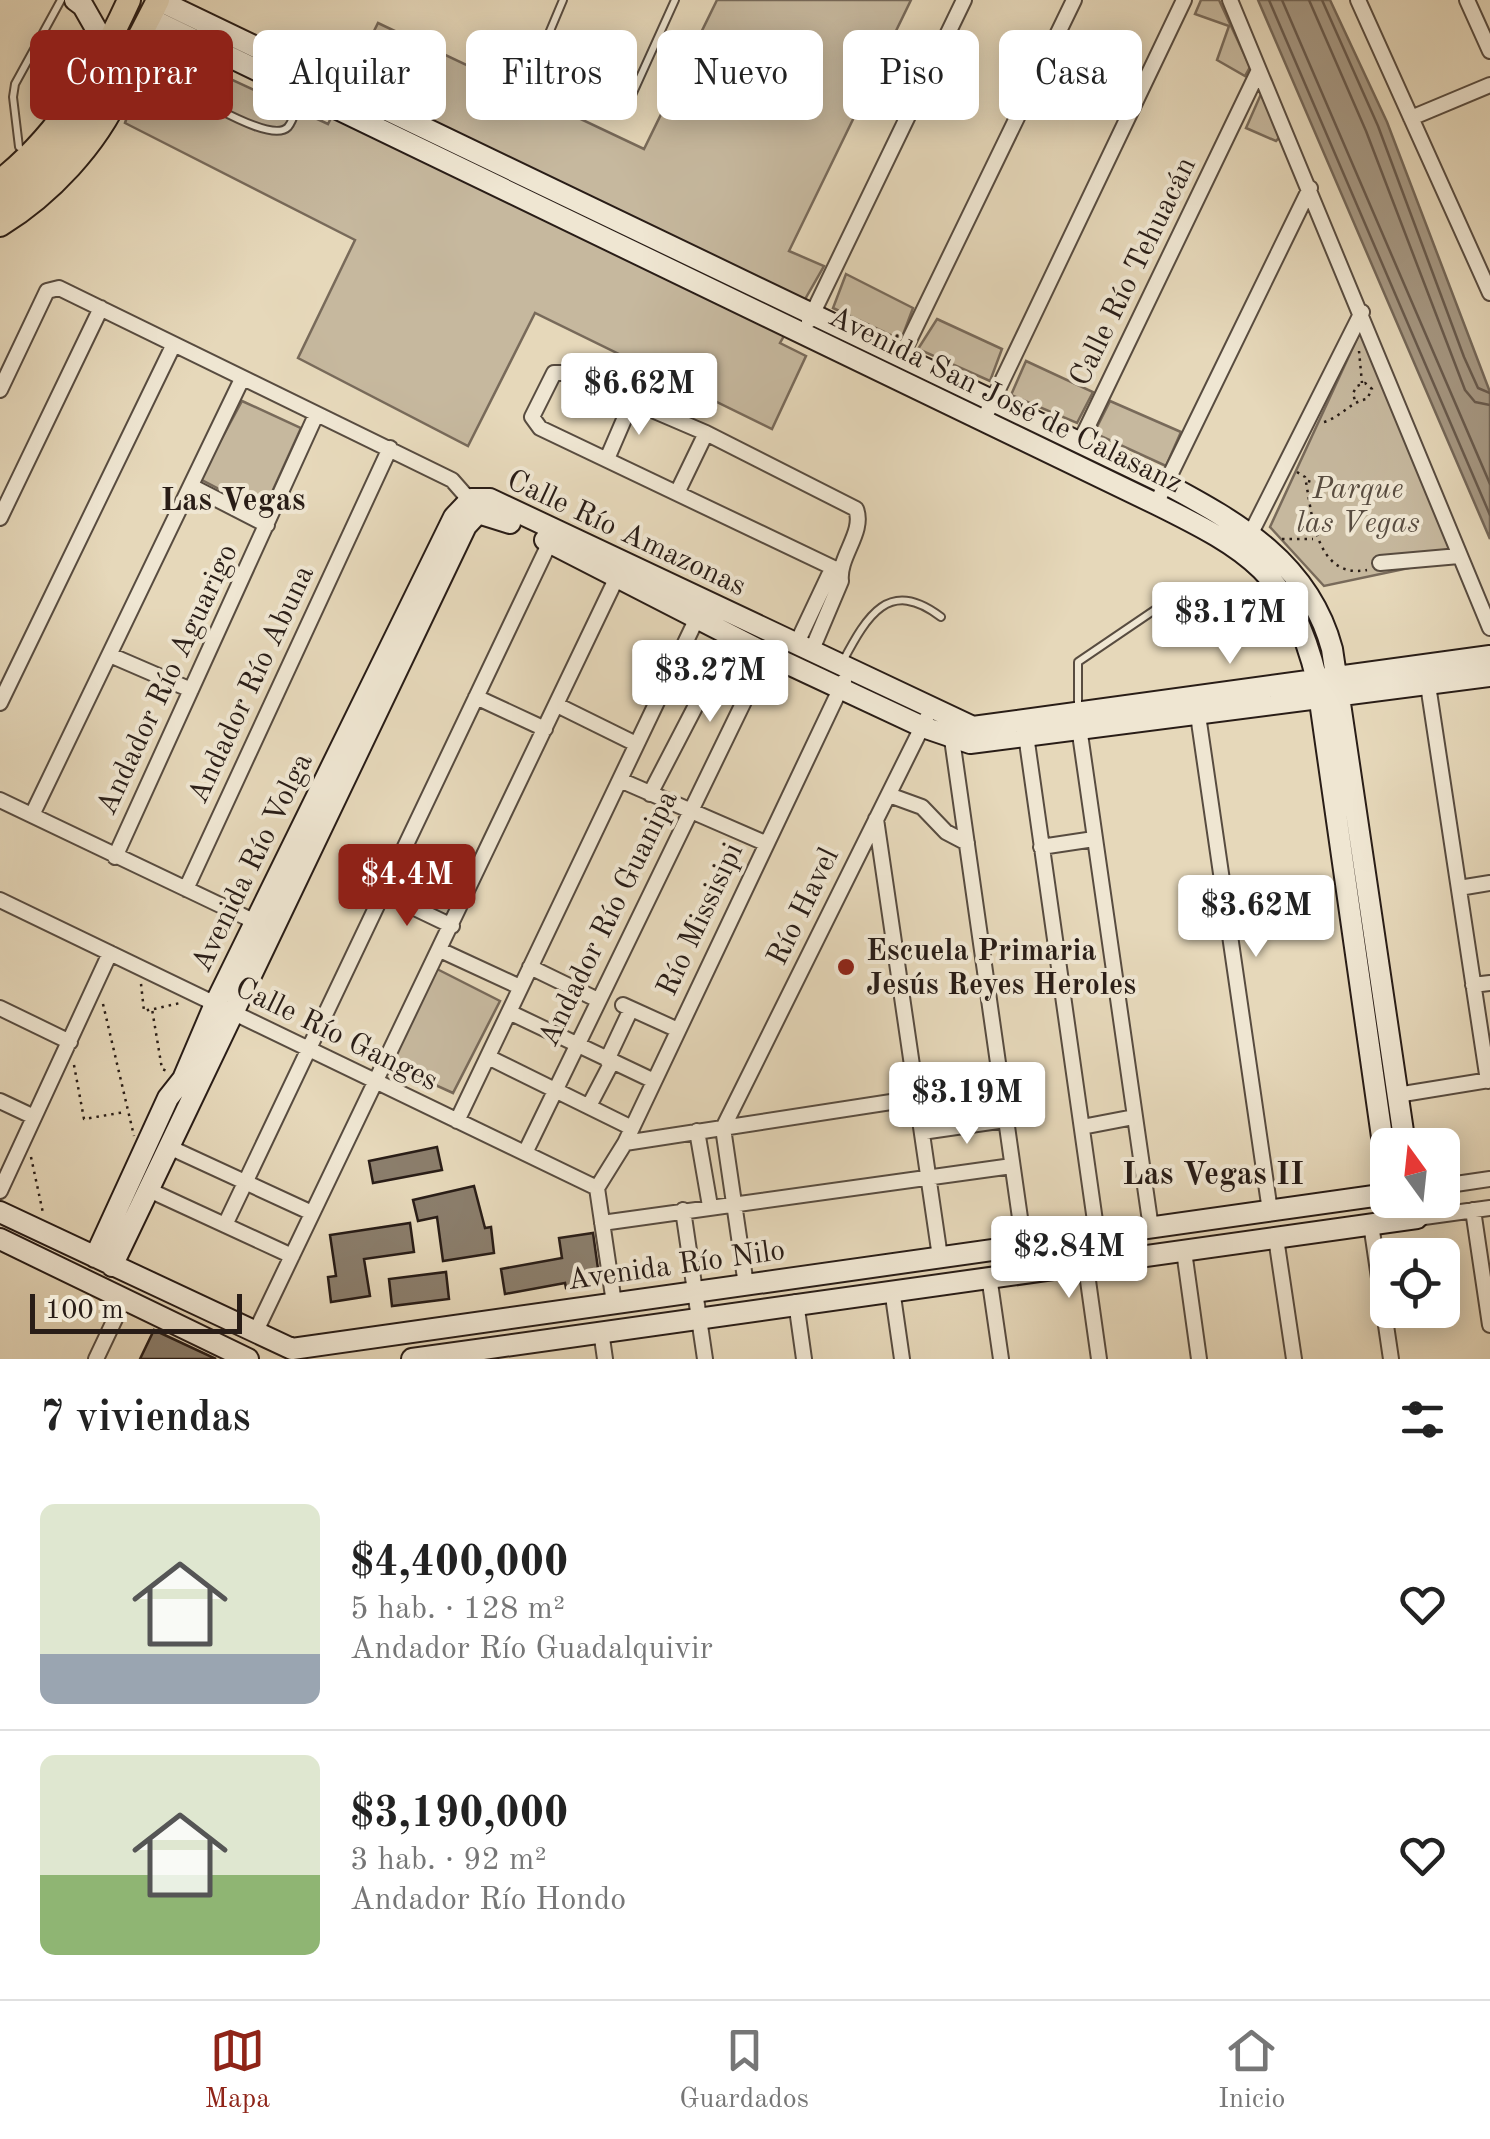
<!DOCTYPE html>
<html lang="es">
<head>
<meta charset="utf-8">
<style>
  :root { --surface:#fff; --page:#f6f6f6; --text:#222; --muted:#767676; --line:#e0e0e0; --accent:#8f2418 }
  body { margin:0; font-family:"Old Standard TT",serif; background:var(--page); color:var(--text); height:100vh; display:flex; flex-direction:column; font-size:38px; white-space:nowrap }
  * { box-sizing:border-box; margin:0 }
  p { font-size:32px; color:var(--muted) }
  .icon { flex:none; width:55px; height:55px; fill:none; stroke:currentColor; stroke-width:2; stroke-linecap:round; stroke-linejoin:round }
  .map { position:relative; height:1359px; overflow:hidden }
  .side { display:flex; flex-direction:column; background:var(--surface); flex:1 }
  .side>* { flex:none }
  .banner { position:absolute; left:30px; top:30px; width:1430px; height:90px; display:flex; gap:20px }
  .needle { width:65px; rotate:345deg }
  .buttons { position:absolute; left:1370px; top:1128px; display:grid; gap:20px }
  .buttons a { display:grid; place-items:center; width:90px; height:90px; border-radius:15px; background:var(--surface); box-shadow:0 5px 25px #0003; font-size:50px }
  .scale { position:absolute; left:30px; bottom:25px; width:212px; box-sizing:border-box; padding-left:10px; border:5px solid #291d17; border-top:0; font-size:28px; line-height:35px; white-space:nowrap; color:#291d17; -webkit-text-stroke:8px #efe6d2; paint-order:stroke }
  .price { position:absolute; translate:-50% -85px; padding:0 22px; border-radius:10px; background:#fff; color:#222; font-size:32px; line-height:65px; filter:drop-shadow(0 2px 5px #0008) }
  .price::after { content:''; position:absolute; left:50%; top:60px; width:30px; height:22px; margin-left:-15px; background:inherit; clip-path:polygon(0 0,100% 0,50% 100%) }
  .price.current { background:var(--accent); color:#fff }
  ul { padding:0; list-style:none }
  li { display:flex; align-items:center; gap:30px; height:250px; padding:0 40px }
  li+li { border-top:2px solid var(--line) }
  li span { display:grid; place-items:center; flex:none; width:280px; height:200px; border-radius:15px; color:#555 }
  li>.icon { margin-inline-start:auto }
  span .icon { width:120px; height:120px; fill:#fffc; stroke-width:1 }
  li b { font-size:42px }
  h2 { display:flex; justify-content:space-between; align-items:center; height:120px; padding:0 40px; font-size:42px }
  .chip { padding:0 35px; border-radius:15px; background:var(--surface); box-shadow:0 5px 25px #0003; font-size:35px; line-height:90px }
  .chip.current { background:var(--accent); color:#fff }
  .tabs { display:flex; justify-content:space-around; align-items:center; height:140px; border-top:2px solid var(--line); background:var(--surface); font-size:28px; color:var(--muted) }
  .tabs a { display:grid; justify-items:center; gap:5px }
  .tabs .current { color:var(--accent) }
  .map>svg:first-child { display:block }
  .green { fill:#c6b89e; stroke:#786a5a; stroke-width:2.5 }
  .water { fill:#a69883; stroke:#746758; stroke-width:2.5 }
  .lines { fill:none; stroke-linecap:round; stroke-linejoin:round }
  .shore { stroke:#685a4d; stroke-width:2.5 }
  .building { fill:#8b7e6c; stroke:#291d17; stroke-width:2.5 }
  .lane-casing { stroke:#584c40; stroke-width:10 }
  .street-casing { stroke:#584c40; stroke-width:18 }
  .secondary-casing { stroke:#291d17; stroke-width:24 }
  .primary-casing { stroke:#291d17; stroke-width:26 }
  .path { stroke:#291d17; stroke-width:2.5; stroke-dasharray:2.5 5; stroke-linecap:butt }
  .lane { stroke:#efe6d2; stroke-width:6 }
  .street { stroke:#efe6d2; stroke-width:14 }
  .secondary { stroke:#efe6d2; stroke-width:20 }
  .primary { stroke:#e6d8ba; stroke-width:22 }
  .poi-dot { fill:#8f2418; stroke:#efe6d2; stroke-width:4 }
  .labels { text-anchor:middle; stroke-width:8; stroke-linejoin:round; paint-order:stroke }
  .street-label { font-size:30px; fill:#291d17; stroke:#efe6d2 }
  .park-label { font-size:30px; font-style:italic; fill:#584c40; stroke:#efe6d2 }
  .poi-label { font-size:30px; font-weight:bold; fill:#291d17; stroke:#efe6d2; text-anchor:start }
  .neighbourhood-label { font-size:32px; font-weight:bold; fill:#291d17; stroke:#efe6d2 }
</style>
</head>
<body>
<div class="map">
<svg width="1490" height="1359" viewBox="0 0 1490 1359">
  <rect width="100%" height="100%" fill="#e6d8ba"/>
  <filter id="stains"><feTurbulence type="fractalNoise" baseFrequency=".002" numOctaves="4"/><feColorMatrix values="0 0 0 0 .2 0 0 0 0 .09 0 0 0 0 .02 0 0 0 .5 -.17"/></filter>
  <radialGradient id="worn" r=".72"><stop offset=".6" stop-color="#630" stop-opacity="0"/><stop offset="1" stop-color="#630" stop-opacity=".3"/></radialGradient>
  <path class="green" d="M 717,0 L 911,0 L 789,251 L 824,266 L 780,343 L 806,356 L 772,429 L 535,313 L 468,446 L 298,358 L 355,240 L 125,123 L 148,55 L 159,46 L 328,124 L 378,23 L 644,149 Z
    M 1201,0 L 1219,0 L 1250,67 L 1245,76 L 1217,60 L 1229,26 L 1195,14 Z
    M 1261,94 L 1280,137 L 1276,141 L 1246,128 Z
    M 846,274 L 913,308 L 901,340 L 833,308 Z
    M 937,319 L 1002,349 L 990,381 L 918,349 Z
    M 1361,330 L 1456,558 L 1324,586 L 1270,527 Z
    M 1026,361 L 1093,392 L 1077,423 L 1011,395 Z
    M 242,401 L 301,428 L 263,512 L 200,479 Z
    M 1110,401 L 1181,432 L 1166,466 L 1094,433 Z
    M 437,969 L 500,1001 L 453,1093 L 389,1064 Z"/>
  <path class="water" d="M 1258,0 L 1330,0 L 1387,122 L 1490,392 L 1490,539 Z"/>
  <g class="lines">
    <path class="shore" d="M 1269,0 L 1490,515
      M 1282,0 L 1490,484
      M 1309,0 L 1366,131 L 1465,390 L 1475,402 L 1490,405
      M 1322,0 L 1378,126 L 1464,357 L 1478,388 L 1490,393"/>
  </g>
  <path class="building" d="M 437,1147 L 442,1170 L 373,1183 L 369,1161 Z
    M 474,1186 L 485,1228 L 491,1227 L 494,1253 L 443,1261 L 437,1217 L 418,1221 L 413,1200 Z
    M 410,1223 L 414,1252 L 364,1259 L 370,1296 L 331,1302 L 328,1277 L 336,1276 L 330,1235 Z
    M 593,1233 L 600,1283 L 566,1288 L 565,1283 L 505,1294 L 501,1269 L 562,1258 L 559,1238 Z
    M 446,1272 L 449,1299 L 392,1306 L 389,1279 Z
    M 154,1330 L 216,1359 L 140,1359 Z"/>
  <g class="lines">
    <g class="lane-casing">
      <path id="lane" d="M 563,0 L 539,57 L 616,99 L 632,95 L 675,0
        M 214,51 L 206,91 L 212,106 C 226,113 275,141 288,127 C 294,120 297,105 301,97
        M 19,147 L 13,97 L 15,84 L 61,0
        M 843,661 C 867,616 889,577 941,617
        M 1078,708 L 1078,662 L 1184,590 C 1217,578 1239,612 1261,632"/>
    </g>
    <g class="street-casing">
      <path id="street" d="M 1230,0 L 1490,628
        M 1358,0 L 1490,293
        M 1467,0 L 1490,51
        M 1411,118 L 1490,85
        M 809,321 L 964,0
        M 901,357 L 1074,0
        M 0,390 L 47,291 L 59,288 L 452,480 L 474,505
        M 983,421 L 1184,0
        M 1080,442 L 1259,70
        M 607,459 L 632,401
        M 191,486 L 267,525
        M 678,491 L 706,433
        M 1156,504 L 1310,188
        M 0,518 L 101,308
        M 1252,531 L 1362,312
        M 1380,563 L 1459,556
        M 796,645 L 829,575 L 840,571
        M 811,652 L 841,581 C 838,557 865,532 856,509 L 706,433 L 566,373 L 554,373 L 532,417 L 540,428 L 840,571
        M 110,655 L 191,690
        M 1428,685 L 1488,1081
        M 476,697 L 545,729
        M 0,703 L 173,346
        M 557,705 L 636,744
        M 1198,715 L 1270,1211
        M 1078,720 L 1151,1228
        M 1025,728 L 1097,1235
        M 952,739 L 1024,1246
        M 620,780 L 765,843
        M 650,794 L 732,636
        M 889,795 L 922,807 L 946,832 L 967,843
        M 0,800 L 262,925
        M 32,815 L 242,379
        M 876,819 L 940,1257
        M 1041,847 L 1094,839
        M 115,857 L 316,415
        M 1459,888 L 1490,883
        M 186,889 L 390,448
        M 381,892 L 452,926
        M 0,900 L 597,1188
        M 440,950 L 520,987
        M 530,967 L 598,1000
        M 1473,985 L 1490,983
        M 623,1005 L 678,1030
        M 0,1008 L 70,1042
        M 509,1012 L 654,1081
        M 488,1057 L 632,1128
        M 607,1060 L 631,1009
        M 1397,1095 L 1490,1080
        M 0,1101 L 34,1117
        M 589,1106 L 612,1062
        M 457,1121 L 697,618
        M 1082,1127 L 1134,1117
        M 697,1131 L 710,1206
        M 922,1132 L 1005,1120
        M 625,1143 L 917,1098
        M 169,1147 L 312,1213
        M 525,1153 L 767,654
        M 1442,1186 L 1490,1179
        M 597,1188 L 625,1143 L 844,681
        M 597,1188 L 614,1303
        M 149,1190 L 292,1256
        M 0,1191 L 110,953
        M 683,1210 L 705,1359
        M 1473,1210 L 1490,1325
        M 1417,1218 L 1490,1208
        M 602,1223 L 1012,1166
        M 1371,1224 L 1391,1359
        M 225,1225 L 550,542
        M 1082,1238 L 1099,1359
        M 1276,1238 L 1294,1359
        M 1184,1251 L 1199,1359
        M 989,1276 L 1001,1359
        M 746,1285 L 723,1128 L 926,719
        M 892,1289 L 902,1359
        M 796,1302 L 804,1359
        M 601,1331 L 605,1359
        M 255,1333 L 617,577
        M 96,1359 L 124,1300"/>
    </g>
    <g class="secondary-casing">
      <path id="secondary" d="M 75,0 L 83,6 L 107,48
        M 158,0 L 1166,484 C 1239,523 1309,563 1332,649 L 1405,1145
        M 149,18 L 1156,504 C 1249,550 1291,574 1317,680 L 1388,1179
        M 545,540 L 767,654 L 923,727 L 970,743 L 1490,676
        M 0,1212 L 292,1349 L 1388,1194
        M 0,1239 L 248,1359
        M 95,1257 L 168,1098 L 183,1079 L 215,1004 L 454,517 L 471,499 L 490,499 L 973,727 L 1490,656
        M 112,1266 L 466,526 L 478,513 L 510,523
        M 412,1359 L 1417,1218 L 1414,1200"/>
    </g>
    <g class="primary-casing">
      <path id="primary" d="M 0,181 C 60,134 98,68 129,0
        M 0,203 C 70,148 120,80 158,0
        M 0,225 C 50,194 96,145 120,92"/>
    </g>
    <path class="path" d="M 1359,351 L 1362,383
      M 1324,422 C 1341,417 1350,402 1367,399 L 1372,389 L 1365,383 L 1357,386 L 1353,393 L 1355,401
      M 1297,472 L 1305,477 C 1312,510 1314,580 1367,570
      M 1308,481 L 1345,490
      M 1282,539 L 1313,539
      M 141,984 L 144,1011 L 152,1009 L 162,1069 L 167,1071
      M 103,1004 L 134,1136
      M 154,1009 L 180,1003
      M 74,1065 L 84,1119 L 125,1112
      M 31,1157 L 43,1213"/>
    <use href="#lane" class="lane"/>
    <use href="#street" class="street"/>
    <use href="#secondary" class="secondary"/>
    <use href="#primary" class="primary"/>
  </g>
  <circle class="poi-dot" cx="846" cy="967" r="10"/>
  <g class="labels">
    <g class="street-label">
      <text transform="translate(1132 271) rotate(-64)" y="10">Calle Río Tehuacán</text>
      <text transform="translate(1006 399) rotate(26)" y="10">Avenida San José de Calasanz</text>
      <text transform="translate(627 532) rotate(25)" y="10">Calle Río Amazonas</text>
      <text transform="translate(166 679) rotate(-65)" y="10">Andador Río Aguarigo</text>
      <text transform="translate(250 684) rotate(-65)" y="10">Andador Río Abuna</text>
      <text transform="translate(251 862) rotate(-64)" y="10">Avenida Río Volga</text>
      <text transform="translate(802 906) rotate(-64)" y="10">Río Havel</text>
      <text transform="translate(607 918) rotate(-64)" y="10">Andador Río Guanipa</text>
      <text transform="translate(699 919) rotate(-65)" y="10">Río Missisipi</text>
      <text transform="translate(337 1033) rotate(26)" y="10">Calle Río Ganges</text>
      <text transform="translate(676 1264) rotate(-8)" y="10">Avenida Río Nilo</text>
    </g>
    <g class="park-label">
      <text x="1358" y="498">Parque<tspan x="1358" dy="34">las Vegas</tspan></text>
    </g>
    <g class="poi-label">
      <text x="866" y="960">Escuela Primaria<tspan x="866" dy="34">Jesús Reyes Heroles</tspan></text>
    </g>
    <g class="neighbourhood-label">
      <text x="233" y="510">Las Vegas</text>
      <text x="1213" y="1184">Las Vegas II</text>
    </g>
  </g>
  <rect width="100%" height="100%" filter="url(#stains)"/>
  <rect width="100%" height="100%" fill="url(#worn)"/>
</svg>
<div class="buttons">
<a><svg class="needle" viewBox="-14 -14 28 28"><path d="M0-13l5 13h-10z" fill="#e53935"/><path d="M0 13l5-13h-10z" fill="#767676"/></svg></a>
<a><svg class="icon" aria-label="locate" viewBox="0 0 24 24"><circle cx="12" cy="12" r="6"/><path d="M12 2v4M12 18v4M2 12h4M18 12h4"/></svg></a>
</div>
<div class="scale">100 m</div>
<b class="price" style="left:639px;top:438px">$6.62M</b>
<b class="price" style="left:1230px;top:667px">$3.17M</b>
<b class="price" style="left:710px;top:725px">$3.27M</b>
<b class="price current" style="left:407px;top:929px">$4.4M</b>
<b class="price" style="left:1256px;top:960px">$3.62M</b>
<b class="price" style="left:967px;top:1147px">$3.19M</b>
<b class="price" style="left:1069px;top:1301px">$2.84M</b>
<div class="banner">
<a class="chip current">Comprar</a>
<a class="chip">Alquilar</a>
<a class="chip">Filtros</a>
<a class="chip">Nuevo</a>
<a class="chip">Piso</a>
<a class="chip">Casa</a>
</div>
</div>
<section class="side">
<h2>7 viviendas<svg class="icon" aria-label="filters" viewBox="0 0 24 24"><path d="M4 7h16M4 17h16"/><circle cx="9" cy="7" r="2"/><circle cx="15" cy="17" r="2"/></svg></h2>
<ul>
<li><span style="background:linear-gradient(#dfe7d0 75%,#9aa5b1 0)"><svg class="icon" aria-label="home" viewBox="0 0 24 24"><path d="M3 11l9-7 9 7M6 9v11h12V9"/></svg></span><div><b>$4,400,000</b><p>5 hab. · 128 m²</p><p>Andador Río Guadalquivir</p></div><svg class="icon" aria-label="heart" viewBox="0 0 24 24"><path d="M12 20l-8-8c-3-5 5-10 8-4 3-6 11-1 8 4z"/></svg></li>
<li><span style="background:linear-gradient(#dfe7d0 60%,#8fb573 0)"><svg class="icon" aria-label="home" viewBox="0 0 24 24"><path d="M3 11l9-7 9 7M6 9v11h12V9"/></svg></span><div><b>$3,190,000</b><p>3 hab. · 92 m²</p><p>Andador Río Hondo</p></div><svg class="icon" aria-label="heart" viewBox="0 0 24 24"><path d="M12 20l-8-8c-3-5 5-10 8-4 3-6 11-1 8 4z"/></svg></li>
</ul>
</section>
<nav class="tabs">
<a class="current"><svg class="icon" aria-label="map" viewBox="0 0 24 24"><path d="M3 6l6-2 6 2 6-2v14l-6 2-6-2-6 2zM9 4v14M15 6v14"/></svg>Mapa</a>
<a><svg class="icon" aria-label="saved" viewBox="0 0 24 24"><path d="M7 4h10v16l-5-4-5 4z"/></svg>Guardados</a>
<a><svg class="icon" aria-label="home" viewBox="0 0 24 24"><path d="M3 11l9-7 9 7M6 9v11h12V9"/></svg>Inicio</a>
</nav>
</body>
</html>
